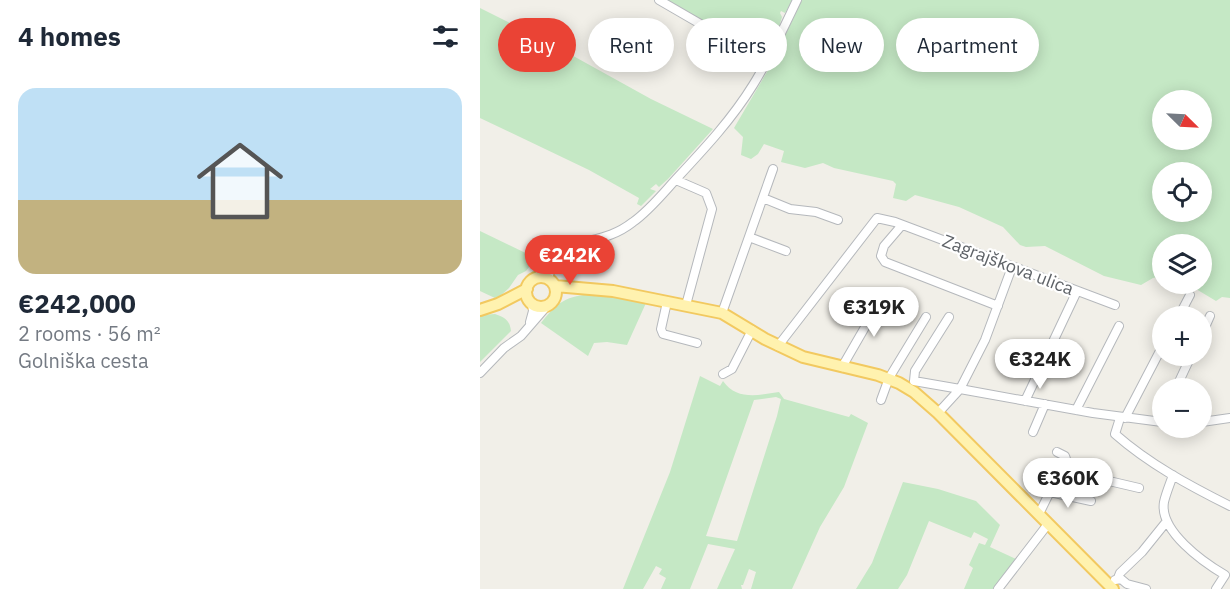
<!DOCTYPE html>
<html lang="en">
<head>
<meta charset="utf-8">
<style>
  :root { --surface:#fff; --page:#f2f2f3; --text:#1f2937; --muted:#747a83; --accent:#ea4335 }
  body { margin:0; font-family:"IBM Plex Sans",sans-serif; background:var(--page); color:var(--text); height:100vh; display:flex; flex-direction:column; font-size:22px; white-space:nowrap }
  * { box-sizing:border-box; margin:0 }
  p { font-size:20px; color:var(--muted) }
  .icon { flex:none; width:33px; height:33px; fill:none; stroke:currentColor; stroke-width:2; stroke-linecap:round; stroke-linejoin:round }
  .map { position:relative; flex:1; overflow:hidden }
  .sheet { display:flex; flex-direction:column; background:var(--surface); width:480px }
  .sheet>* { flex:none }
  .guide { position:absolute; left:18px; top:18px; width:570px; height:54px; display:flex; gap:12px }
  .needle { width:39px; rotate:114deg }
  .controls { position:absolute; left:672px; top:90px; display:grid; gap:12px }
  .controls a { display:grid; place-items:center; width:60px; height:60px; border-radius:50%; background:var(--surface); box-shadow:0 3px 15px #0003; font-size:30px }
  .price { position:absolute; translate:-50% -51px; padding:0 14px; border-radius:21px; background:#fff; color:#222; font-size:20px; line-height:39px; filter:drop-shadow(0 2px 3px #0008) }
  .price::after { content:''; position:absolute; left:50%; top:36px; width:18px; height:14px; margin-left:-9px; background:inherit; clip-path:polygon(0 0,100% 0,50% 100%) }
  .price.selected { background:var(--accent); color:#fff }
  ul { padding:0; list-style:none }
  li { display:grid; align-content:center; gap:12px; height:318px; padding:0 18px }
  li span { display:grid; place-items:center; height:186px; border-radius:18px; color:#555 }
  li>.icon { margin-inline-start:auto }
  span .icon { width:108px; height:108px; fill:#fffc; stroke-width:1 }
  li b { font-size:26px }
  h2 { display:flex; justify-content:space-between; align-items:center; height:72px; padding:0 18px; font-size:26px }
  .chip { padding:0 21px; border-radius:27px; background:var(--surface); box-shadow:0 3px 15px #0003; font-size:21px; line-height:54px }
  .chip.selected { background:var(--accent); color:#fff }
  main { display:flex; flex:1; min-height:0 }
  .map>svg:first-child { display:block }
  .green { fill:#c5e8c5; fill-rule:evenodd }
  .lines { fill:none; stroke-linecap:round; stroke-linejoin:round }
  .minor-casing { stroke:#b5b8bc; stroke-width:10 }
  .major-casing { stroke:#f2c960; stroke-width:14 }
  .minor { stroke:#fff; stroke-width:8 }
  .major { stroke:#fff2af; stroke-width:10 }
  .labels { text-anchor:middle; stroke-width:4.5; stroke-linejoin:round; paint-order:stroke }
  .street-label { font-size:18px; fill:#5f6368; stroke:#fff }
</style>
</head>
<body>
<main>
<section class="sheet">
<h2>4 homes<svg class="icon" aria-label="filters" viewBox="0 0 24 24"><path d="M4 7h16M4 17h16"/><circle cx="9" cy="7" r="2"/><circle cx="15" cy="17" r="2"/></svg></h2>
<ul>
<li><span style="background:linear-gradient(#bfe0f5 60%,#c2b280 0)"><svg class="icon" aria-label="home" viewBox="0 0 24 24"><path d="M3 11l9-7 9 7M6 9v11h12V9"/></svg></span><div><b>€242,000</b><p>2 rooms · 56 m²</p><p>Golniška cesta</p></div></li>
</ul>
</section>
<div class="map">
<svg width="750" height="589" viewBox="0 0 750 589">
  <rect width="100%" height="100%" fill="#f1efe8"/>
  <path class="green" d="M 185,0 L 313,0 L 305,13 L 301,11 L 300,13 L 302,17 L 297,34 L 286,54 L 267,47 Z
    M 322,0 L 750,0 L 750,298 L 742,297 L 736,301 L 716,289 L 718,284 L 722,284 L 722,244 L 682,244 L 682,276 L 673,278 L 661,285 L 624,276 L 565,246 L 546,247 L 540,245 L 523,227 L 479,207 L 435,195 L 426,201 L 413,198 L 416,184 L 413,181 L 354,168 L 343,163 L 325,168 L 301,162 L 304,151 L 284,144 L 278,154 L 271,159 L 261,155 L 263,137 L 254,128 L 291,65 ZM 682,100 L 722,100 L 722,140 L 682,140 ZM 682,172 L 722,172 L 722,212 L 682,212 Z
    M 0,8 L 68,42 L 171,99 L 233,129 L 188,179 L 179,187 L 176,184 L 170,189 L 176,191 L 161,206 L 157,204 L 159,198 L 109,170 L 0,118 Z
    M 0,231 L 56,258 L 46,271 L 38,275 L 29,288 L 17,299 L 0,291 Z
    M 120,293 L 166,303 L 147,345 L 127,342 L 114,343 L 108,356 L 61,323 C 80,298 89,296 120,293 Z
    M 15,314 C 24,317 30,320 31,331 L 0,362 L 0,315 Z
    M 220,376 L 240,386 L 243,381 C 257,401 279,395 299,392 L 304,399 L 369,417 L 371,414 L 388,423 L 364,487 L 340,527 L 312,589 L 271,589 L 276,572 L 269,569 L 263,585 L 261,585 L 262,589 L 237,589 L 255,549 L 228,544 L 210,589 L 181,589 L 186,578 L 179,574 L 182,569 L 176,566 L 163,589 L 143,589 L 190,472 ZM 296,397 L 301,399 L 297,416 L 257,541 L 226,536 L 274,400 Z
    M 423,482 L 458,489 L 496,501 L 520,525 L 510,547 L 536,559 L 515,589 L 484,589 L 493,568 L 489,565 L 499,543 L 505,545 L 508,539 L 494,532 L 491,538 L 449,521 L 427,575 L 418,589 L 376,589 L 392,563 Z"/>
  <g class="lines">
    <g class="minor-casing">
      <path id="minor" d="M 179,0 L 286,62
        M 196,180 L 226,193 L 232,209 L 206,305
        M 283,198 L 310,209 L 336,212 L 358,220
        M 422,225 L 404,246 L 401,256 L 405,262 L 518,306
        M 269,237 L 306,251
        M 58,277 C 87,229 116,251 153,222 C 170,210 184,192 198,177 C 225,148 252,119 273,85 C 290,58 303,29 317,0
        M 68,279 L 73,261
        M 187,302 L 181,329 L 183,334 L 217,343
        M 242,313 L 293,169
        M 699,316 L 710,295
        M 469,317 L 435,371 L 434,381 L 480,389 L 505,340 L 532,267
        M 50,322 L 53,311 L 52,304
        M 722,334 L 730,316
        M 298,346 L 397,218 L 415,222 L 635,305
        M 362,367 L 403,296
        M 0,373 L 24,348 L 41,336 L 67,306
        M 243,374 L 252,369 L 272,330
        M 696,388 L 711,356
        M 401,400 L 409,378 L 446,317
        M 545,401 L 597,291
        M 596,410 L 639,326
        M 458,413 L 480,389 L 613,413 L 682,422
        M 640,418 L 635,434 C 669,464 710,486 750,506
        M 645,418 L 682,347
        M 722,422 L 750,418
        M 553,432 L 565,404
        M 582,470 L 659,488
        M 693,475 C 690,484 686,493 684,502 C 679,531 723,562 745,575 L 736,589
        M 570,492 L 611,501
        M 559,514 L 586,459 L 585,456 L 577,452
        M 638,578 L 640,573 L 662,552 L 687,521
        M 635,580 L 641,579 L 647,584 L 666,589
        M 518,589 L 568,524"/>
    </g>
    <g class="major-casing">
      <path id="major" d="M46 292a15 15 0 1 1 30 0a15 15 0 1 1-30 0Z
        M 75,286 L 133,291 L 242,313 L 285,339 L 323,357 L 398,375 L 419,383 L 434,392 L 458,413 L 633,589
        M 0,310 L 18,304 L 47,289"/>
    </g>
    <use href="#minor" class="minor"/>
    <use href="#major" class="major"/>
  </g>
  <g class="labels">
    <g class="street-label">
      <text transform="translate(528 265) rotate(21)" y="6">Zagrajškova ulica</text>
    </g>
  </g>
</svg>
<div class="controls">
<a><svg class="needle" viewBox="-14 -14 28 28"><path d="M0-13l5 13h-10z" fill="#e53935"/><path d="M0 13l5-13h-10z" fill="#747a83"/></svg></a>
<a><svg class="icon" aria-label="locate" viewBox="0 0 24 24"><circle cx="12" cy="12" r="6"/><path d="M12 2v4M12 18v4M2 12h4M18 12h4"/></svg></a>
<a><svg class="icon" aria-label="layers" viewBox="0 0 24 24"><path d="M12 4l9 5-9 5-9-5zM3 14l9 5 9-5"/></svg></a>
<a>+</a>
<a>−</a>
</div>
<b class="price selected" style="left:90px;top:286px">€242K</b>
<b class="price" style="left:394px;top:338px">€319K</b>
<b class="price" style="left:560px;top:390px">€324K</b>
<b class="price" style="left:588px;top:509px">€360K</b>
<div class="guide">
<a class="chip selected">Buy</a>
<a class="chip">Rent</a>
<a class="chip">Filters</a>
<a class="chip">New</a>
<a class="chip">Apartment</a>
</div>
</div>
</main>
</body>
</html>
